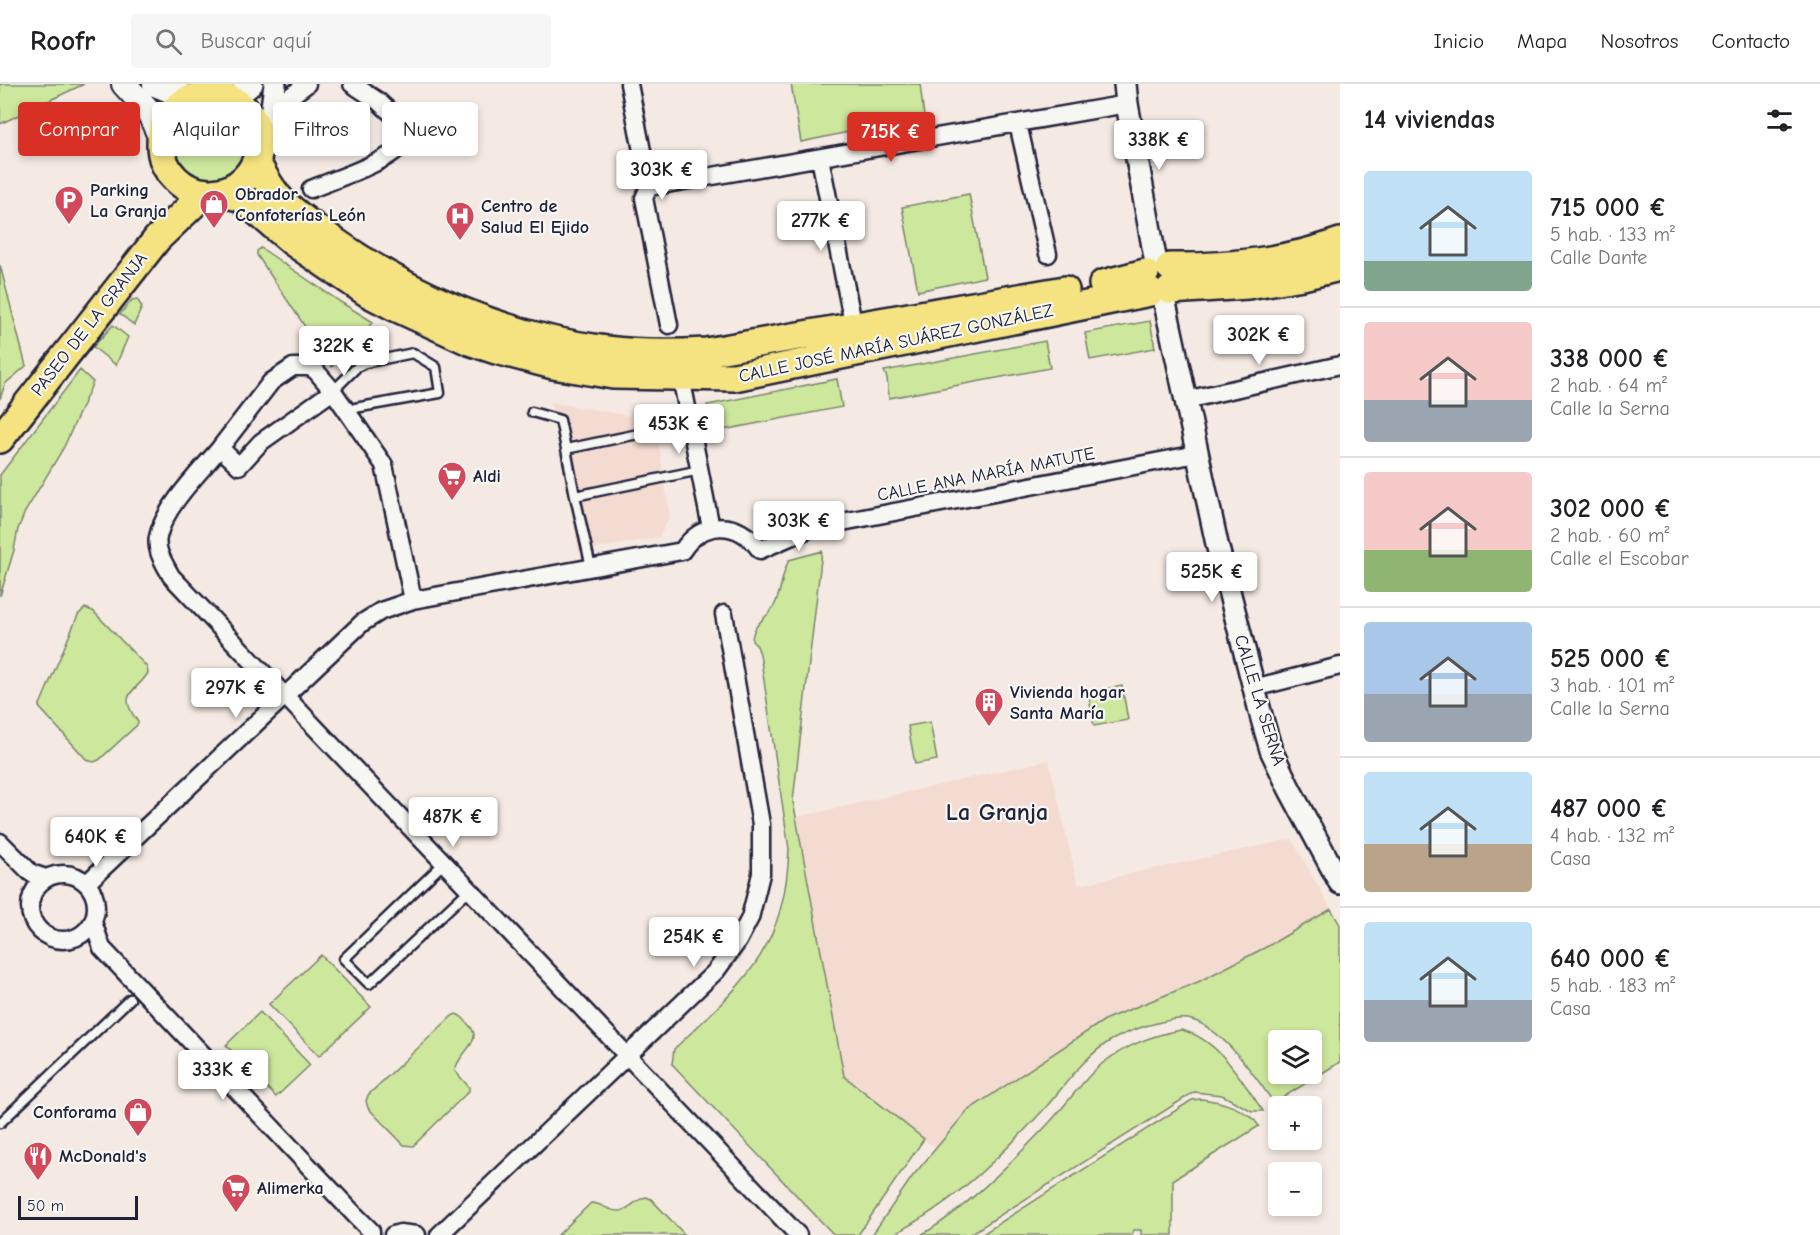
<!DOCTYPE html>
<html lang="es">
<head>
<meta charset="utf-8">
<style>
  :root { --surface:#fff; --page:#f6f6f6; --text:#202124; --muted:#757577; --line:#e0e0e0; --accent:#d93025 }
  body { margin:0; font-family:"Comic Neue",sans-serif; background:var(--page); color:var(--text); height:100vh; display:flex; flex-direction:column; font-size:22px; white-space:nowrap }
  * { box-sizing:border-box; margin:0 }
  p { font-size:20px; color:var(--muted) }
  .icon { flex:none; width:33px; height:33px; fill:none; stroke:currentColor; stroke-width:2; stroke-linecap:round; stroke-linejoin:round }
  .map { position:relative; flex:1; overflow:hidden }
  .panel { display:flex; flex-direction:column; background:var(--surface); width:480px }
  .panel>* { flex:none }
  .banner { position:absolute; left:18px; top:18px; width:570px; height:54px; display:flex; gap:12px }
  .tools { position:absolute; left:1268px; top:946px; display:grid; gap:12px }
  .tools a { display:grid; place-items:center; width:54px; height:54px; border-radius:6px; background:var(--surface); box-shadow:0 3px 9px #0003; font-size:30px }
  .scale { position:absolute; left:18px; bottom:15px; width:120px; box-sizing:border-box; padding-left:6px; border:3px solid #22223b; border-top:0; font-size:16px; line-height:21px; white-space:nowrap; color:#22223b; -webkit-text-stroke:4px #f6f6f2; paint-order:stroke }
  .price { position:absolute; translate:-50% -51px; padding:0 14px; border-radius:6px; background:#fff; color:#222; font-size:20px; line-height:39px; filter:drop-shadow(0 2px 3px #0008) }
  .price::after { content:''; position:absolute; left:50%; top:36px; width:18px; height:14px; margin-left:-9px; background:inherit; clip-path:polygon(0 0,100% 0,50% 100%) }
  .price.active { background:var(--accent); color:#fff }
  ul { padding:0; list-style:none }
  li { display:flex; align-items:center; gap:18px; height:150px; padding:0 24px }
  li+li { border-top:2px solid var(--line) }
  li span { display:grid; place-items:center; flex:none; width:168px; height:120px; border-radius:6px; color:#555 }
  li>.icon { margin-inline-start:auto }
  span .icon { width:72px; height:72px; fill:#fffc; stroke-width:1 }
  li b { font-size:26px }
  h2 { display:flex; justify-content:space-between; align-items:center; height:72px; padding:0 24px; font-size:26px }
  .chip { padding:0 21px; border-radius:6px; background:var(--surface); box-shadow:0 3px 9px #0003; font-size:21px; line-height:54px }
  .chip.active { background:var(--accent); color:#fff }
  header { display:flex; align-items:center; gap:36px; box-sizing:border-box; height:84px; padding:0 30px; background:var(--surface); border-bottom:2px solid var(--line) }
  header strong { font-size:28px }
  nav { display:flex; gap:33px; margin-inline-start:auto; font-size:21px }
  .search { width:420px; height:54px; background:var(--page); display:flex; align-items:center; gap:15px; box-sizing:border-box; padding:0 21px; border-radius:6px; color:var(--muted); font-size:22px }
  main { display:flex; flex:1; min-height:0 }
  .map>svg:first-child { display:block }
  .built { fill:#f4dbd2 }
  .green { fill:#cde79d; stroke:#78846c; stroke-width:1.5; fill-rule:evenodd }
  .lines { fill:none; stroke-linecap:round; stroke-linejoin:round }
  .service-casing { stroke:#22223b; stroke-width:13 }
  .minor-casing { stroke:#22223b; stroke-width:21 }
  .tertiary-casing { stroke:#22223b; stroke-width:26 }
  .secondary-casing { stroke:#22223b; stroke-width:28 }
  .primary-casing { stroke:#22223b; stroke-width:32 }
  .service { stroke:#f6f6f2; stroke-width:8 }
  .minor { stroke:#f6f6f2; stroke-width:16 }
  .tertiary { stroke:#f6f6f2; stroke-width:21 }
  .secondary { stroke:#f6f6f2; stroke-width:24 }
  .primary { stroke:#f5e382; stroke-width:27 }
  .labels { text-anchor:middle; stroke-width:4.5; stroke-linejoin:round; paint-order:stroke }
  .poi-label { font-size:18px; font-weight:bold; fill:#22223b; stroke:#f6f6f2; text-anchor:start }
  .street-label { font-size:18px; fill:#22223b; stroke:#f6f6f2 }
  .district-label { font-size:24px; font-weight:bold; fill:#22223b; stroke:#f6f6f2 }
</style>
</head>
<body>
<header>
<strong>Roofr</strong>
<div class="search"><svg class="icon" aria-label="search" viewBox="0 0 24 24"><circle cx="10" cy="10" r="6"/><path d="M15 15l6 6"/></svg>Buscar aquí</div>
<nav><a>Inicio</a><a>Mapa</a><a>Nosotros</a><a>Contacto</a></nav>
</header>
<main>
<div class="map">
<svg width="1340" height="1151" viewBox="0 0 1340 1151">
  <rect width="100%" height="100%" fill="#f5eae3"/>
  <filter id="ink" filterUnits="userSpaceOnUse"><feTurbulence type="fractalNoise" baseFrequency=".0167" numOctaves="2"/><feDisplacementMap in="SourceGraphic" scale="12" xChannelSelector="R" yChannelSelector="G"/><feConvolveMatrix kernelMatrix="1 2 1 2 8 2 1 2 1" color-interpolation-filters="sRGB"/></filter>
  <g filter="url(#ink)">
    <path class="built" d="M 551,318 L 655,336 L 670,432 L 659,453 L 579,468 Z
      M 1049,676 L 1078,801 L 1292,755 L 1331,825 L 1268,862 L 1198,898 L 1106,935 L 967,1027 L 937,1063 L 928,1059 L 844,992 L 797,733 Z"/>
    <path class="green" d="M 0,0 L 84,0 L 0,40 Z
      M 791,0 L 920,0 L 924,32 L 801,58 Z
      M175 61a35 35 0 1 1 70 0a35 35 0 1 1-70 0Z
      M 969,110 L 985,193 L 918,207 L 902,123 Z
      M 261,164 L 342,219 L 373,238 L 332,283 L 257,171 L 257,167 Z
      M 0,181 L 26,282 L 5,300 L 0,315 Z
      M 137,215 L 142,223 L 134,241 L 120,230 L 132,216 Z
      M 1150,237 L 1155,264 L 1090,276 L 1085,249 Z
      M 113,241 L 128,253 L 116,281 L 93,263 Z
      M 1045,257 L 1050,284 L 889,314 L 887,294 L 884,287 Z
      M 80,286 L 93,298 L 64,363 L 25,428 L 18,445 L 14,466 L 0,512 L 0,391 Z
      M 837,295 L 842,323 L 712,348 L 707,321 Z
      M 822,467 L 793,717 L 844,992 L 924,1055 L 858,1151 L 834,1151 L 672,980 L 674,965 C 743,899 785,867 789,765 L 760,570 L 757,562 L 752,557 C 753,538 766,536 774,522 C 782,507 781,491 789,476 Z
      M 85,524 L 93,527 L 147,583 L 148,589 C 135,610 116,608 138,638 L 137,641 L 99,676 L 94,678 L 87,676 L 39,623 L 78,531 Z
      M 1122,602 L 1128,636 L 1094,642 L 1088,608 Z
      M 930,638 L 937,676 L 915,680 L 908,642 Z
      M 1331,825 L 1340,841 L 1340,978 L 1274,1019 C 1256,993 1223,945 1192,936 C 1184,933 1169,936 1161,938 C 1143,942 1126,948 1110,957 C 1085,972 1066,1000 1047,1022 C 1010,1063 959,1114 910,1141 C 904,1144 897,1150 890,1151 C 884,1151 878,1151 872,1151 L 912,1093 L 967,1027 L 1106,935 L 1198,898 L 1268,862 ZM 1278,957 L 1311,957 L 1311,990 L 1278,990 Z
      M 321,871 L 371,923 L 319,972 L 269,920 Z
      M 260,928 L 310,981 L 276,1013 L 226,961 Z
      M 456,930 C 462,932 464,935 468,940 C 486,958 458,967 455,987 L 469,1003 L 469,1007 L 413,1062 L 404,1061 L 368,1024 L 366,1017 L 368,1011 L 452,932 Z
      M 1181,946 C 1218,954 1242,997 1263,1027 L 1252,1027 L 1222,1011 L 1194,1008 L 969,1151 L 921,1151 C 963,1128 1015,1075 1049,1039 C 1065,1022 1078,1003 1094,987 C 1116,965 1151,951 1181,946 Z
      M 1201,1015 C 1221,1017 1248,1025 1259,1042 L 1173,1096 L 1173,1151 L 1141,1151 L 1141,1146 L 1133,1146 L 1132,1151 L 981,1151 L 1192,1016 Z
      M 646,1113 L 651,1115 L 685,1151 L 558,1151 L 591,1119 C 602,1119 609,1128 620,1127 C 631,1125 636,1115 646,1113 Z"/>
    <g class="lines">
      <g class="service-casing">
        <path id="service" d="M 333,307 L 357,283 L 365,279 L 413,269 L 436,283 L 440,309 L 355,324 L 348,329
          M 532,328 L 560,336 L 566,365
          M 691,339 L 566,365 L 575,412 L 700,386
          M 575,412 L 591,483
          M 444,779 L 344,875 L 369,900 L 469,806
          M 0,1039 L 130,915"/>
      </g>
      <g class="minor-casing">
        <path id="minor" d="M 629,0 L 649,103 L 644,114 L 669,241
          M 271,31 L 284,17 L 307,0
          M 1018,40 L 1048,170
          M 820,74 L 855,249
          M 649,103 L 1127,20
          M 311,105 C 330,97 395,76 402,59 C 405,54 403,46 403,40 L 378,17 L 352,0
          M 681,293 L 711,444
          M 333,307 L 261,358 L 239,382 L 220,364 L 271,298 L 293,283 L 310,283 L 316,287 L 333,307 L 384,381 L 413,516
          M 1186,316 L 1340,281
          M 220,364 C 200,388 164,423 158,453 C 155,467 165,480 171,492 L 798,1151
          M 1254,604 L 1340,582
          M 0,758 L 31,789 L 46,794
          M30 823a33 33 0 1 1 66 0a33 33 0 1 1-66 0Z
          M 87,799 L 362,539 L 381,527 L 413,516 L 682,467 C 702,436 738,435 760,466 L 811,444 L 1197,370
          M 93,838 L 102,864 L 356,1132 L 371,1147 L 371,1151
          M 393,1151 L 400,1149 L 417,1151
          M 439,1151 L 716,887 L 738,857 L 750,834 L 761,790 L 761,740 L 724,530"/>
      </g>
      <g class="tertiary-casing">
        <path id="tertiary" d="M 1125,0 L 1127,20 L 1156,179
          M 228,14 L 241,9 L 252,0
          M 259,55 L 271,31 L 275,0
          M 1163,210 L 1217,460 L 1262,635 L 1271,666 L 1289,704 L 1340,799"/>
      </g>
      <g class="secondary-casing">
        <path id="secondary" d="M 124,0 L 148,26 L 161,54
          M 155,0 L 191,15"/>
      </g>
      <g class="primary-casing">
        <path id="primary" d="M161 60a49 49 0 1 1 98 0a49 49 0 1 1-98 0Z
          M 256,79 C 264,91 270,105 281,116 C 296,131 314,143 331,155 C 411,212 509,254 606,266 C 639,270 673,270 706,268 L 1065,206
          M 219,109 L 240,113 L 293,158 L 368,209 L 395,223 L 469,257 L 496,266 L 553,281 L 613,291 L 734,293 L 1150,208
          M 1170,183 C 1224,184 1290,177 1340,158
          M 1103,200 L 1145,189
          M 1170,206 L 1248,201 L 1303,192 L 1340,183
          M 0,355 L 157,155 L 205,109"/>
      </g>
      <use href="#service" class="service"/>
      <use href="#minor" class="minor"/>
      <use href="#tertiary" class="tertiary"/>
      <use href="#secondary" class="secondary"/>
      <use href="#primary" class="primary"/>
    </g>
  </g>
  <defs>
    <g id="parking-pin" transform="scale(1.5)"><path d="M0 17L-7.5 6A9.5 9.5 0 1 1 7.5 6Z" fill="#d1495b" stroke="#f6f6f2"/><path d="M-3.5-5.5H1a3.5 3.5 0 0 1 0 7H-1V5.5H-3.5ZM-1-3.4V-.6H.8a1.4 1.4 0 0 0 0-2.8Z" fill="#fff"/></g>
    <g id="shop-pin" transform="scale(1.5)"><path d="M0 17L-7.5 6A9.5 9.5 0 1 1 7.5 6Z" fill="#d1495b" stroke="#f6f6f2"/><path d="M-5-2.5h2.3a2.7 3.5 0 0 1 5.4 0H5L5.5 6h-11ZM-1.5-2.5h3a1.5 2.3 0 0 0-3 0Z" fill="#fff"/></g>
    <g id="hospital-pin" transform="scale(1.5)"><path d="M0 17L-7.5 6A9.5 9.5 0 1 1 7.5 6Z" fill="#d1495b" stroke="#f6f6f2"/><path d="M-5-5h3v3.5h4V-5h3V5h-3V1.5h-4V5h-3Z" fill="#fff"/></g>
    <g id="supermarket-pin" transform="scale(1.5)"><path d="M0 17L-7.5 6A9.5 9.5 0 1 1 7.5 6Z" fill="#d1495b" stroke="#f6f6f2"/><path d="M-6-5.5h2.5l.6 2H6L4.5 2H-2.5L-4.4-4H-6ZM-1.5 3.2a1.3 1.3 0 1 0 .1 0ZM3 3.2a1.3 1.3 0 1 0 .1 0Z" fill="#fff"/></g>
    <g id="building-pin" transform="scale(1.5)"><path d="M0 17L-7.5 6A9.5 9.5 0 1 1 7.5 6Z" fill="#d1495b" stroke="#f6f6f2"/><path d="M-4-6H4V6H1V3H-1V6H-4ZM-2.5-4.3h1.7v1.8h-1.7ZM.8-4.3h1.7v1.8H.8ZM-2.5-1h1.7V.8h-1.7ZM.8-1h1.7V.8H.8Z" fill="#fff"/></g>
    <g id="restaurant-pin" transform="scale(1.5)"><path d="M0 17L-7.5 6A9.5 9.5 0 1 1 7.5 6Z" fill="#d1495b" stroke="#f6f6f2"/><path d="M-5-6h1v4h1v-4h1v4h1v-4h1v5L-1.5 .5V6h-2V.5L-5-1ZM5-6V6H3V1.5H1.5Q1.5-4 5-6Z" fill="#fff"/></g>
  </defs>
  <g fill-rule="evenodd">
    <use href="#parking-pin" x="69" y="116"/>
    <use href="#shop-pin" x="214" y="120"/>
    <use href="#hospital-pin" x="460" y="132"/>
    <use href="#supermarket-pin" x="452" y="392"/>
    <use href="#building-pin" x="989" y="618"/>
    <use href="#shop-pin" x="138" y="1028"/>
    <use href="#restaurant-pin" x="38" y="1072"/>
    <use href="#supermarket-pin" x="236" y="1104"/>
  </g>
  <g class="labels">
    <g class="poi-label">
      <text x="90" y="112">Parking<tspan x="90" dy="21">La Granja</tspan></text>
      <text x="235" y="116">Obrador<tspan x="235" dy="21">Confoterías León</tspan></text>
      <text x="481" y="128">Centro de<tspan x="481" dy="21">Salud El Ejido</tspan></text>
      <text x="473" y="398">Aldi</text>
      <text x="1010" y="614">Vivienda hogar<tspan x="1010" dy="21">Santa María</tspan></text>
      <text x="117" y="1034" text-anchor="end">Conforama</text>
      <text x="59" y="1078">McDonald's</text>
      <text x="257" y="1110">Alimerka</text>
    </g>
    <g class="street-label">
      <text transform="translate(89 240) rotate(-52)" y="6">PASEO DE LA GRANJA</text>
      <text transform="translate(896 259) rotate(-12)" y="6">CALLE JOSÉ MARÍA SUÁREZ GONZÁLEZ</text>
      <text transform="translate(986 390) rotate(-11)" y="6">CALLE ANA MARÍA MATUTE</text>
      <text transform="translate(1260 616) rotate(73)" y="6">CALLE LA SERNA</text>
    </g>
    <g class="district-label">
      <text x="997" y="736">La Granja</text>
    </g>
  </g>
</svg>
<div class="tools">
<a><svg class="icon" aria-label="layers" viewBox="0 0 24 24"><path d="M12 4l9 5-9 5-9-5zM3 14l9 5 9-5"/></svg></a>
<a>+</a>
<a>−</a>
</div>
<div class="scale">50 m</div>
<b class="price active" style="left:891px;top:79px">715K €</b>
<b class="price" style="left:1159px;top:87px">338K €</b>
<b class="price" style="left:662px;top:117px">303K €</b>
<b class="price" style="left:821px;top:168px">277K €</b>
<b class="price" style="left:1259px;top:282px">302K €</b>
<b class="price" style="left:344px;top:293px">322K €</b>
<b class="price" style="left:679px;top:371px">453K €</b>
<b class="price" style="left:799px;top:468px">303K €</b>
<b class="price" style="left:1212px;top:519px">525K €</b>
<b class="price" style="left:236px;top:635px">297K €</b>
<b class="price" style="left:453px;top:764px">487K €</b>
<b class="price" style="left:96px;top:784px">640K €</b>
<b class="price" style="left:694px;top:884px">254K €</b>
<b class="price" style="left:223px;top:1017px">333K €</b>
<div class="banner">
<a class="chip active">Comprar</a>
<a class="chip">Alquilar</a>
<a class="chip">Filtros</a>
<a class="chip">Nuevo</a>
</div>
</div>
<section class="panel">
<h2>14 viviendas<svg class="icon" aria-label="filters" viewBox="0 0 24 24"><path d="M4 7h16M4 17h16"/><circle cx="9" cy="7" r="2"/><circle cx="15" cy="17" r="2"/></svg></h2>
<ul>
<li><span style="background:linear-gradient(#bfe0f5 75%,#7fa58c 0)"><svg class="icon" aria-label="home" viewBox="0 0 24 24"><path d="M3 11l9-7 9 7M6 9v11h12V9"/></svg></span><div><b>715 000 €</b><p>5 hab. · 133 m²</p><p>Calle Dante</p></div></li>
<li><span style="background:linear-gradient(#f6c9c9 65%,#9aa5b1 0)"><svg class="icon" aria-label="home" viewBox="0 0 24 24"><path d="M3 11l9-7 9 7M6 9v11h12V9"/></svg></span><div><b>338 000 €</b><p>2 hab. · 64 m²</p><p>Calle la Serna</p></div></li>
<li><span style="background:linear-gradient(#f6c9c9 65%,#8fb573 0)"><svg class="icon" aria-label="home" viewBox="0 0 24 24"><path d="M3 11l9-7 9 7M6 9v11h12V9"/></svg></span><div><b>302 000 €</b><p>2 hab. · 60 m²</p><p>Calle el Escobar</p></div></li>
<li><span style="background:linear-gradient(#a9c7e8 60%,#9aa5b1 0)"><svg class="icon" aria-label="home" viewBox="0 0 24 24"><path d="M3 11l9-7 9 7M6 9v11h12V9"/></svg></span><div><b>525 000 €</b><p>3 hab. · 101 m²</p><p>Calle la Serna</p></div></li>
<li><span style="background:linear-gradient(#bfe0f5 60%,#b9a48a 0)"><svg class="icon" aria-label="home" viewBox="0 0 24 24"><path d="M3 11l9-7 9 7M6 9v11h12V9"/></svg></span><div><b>487 000 €</b><p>4 hab. · 132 m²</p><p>Casa</p></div></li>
<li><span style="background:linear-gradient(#bfe0f5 65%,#9aa5b1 0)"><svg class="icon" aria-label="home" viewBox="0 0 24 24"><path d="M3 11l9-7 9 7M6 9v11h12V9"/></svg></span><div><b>640 000 €</b><p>5 hab. · 183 m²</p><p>Casa</p></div></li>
</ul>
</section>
</main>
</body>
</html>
